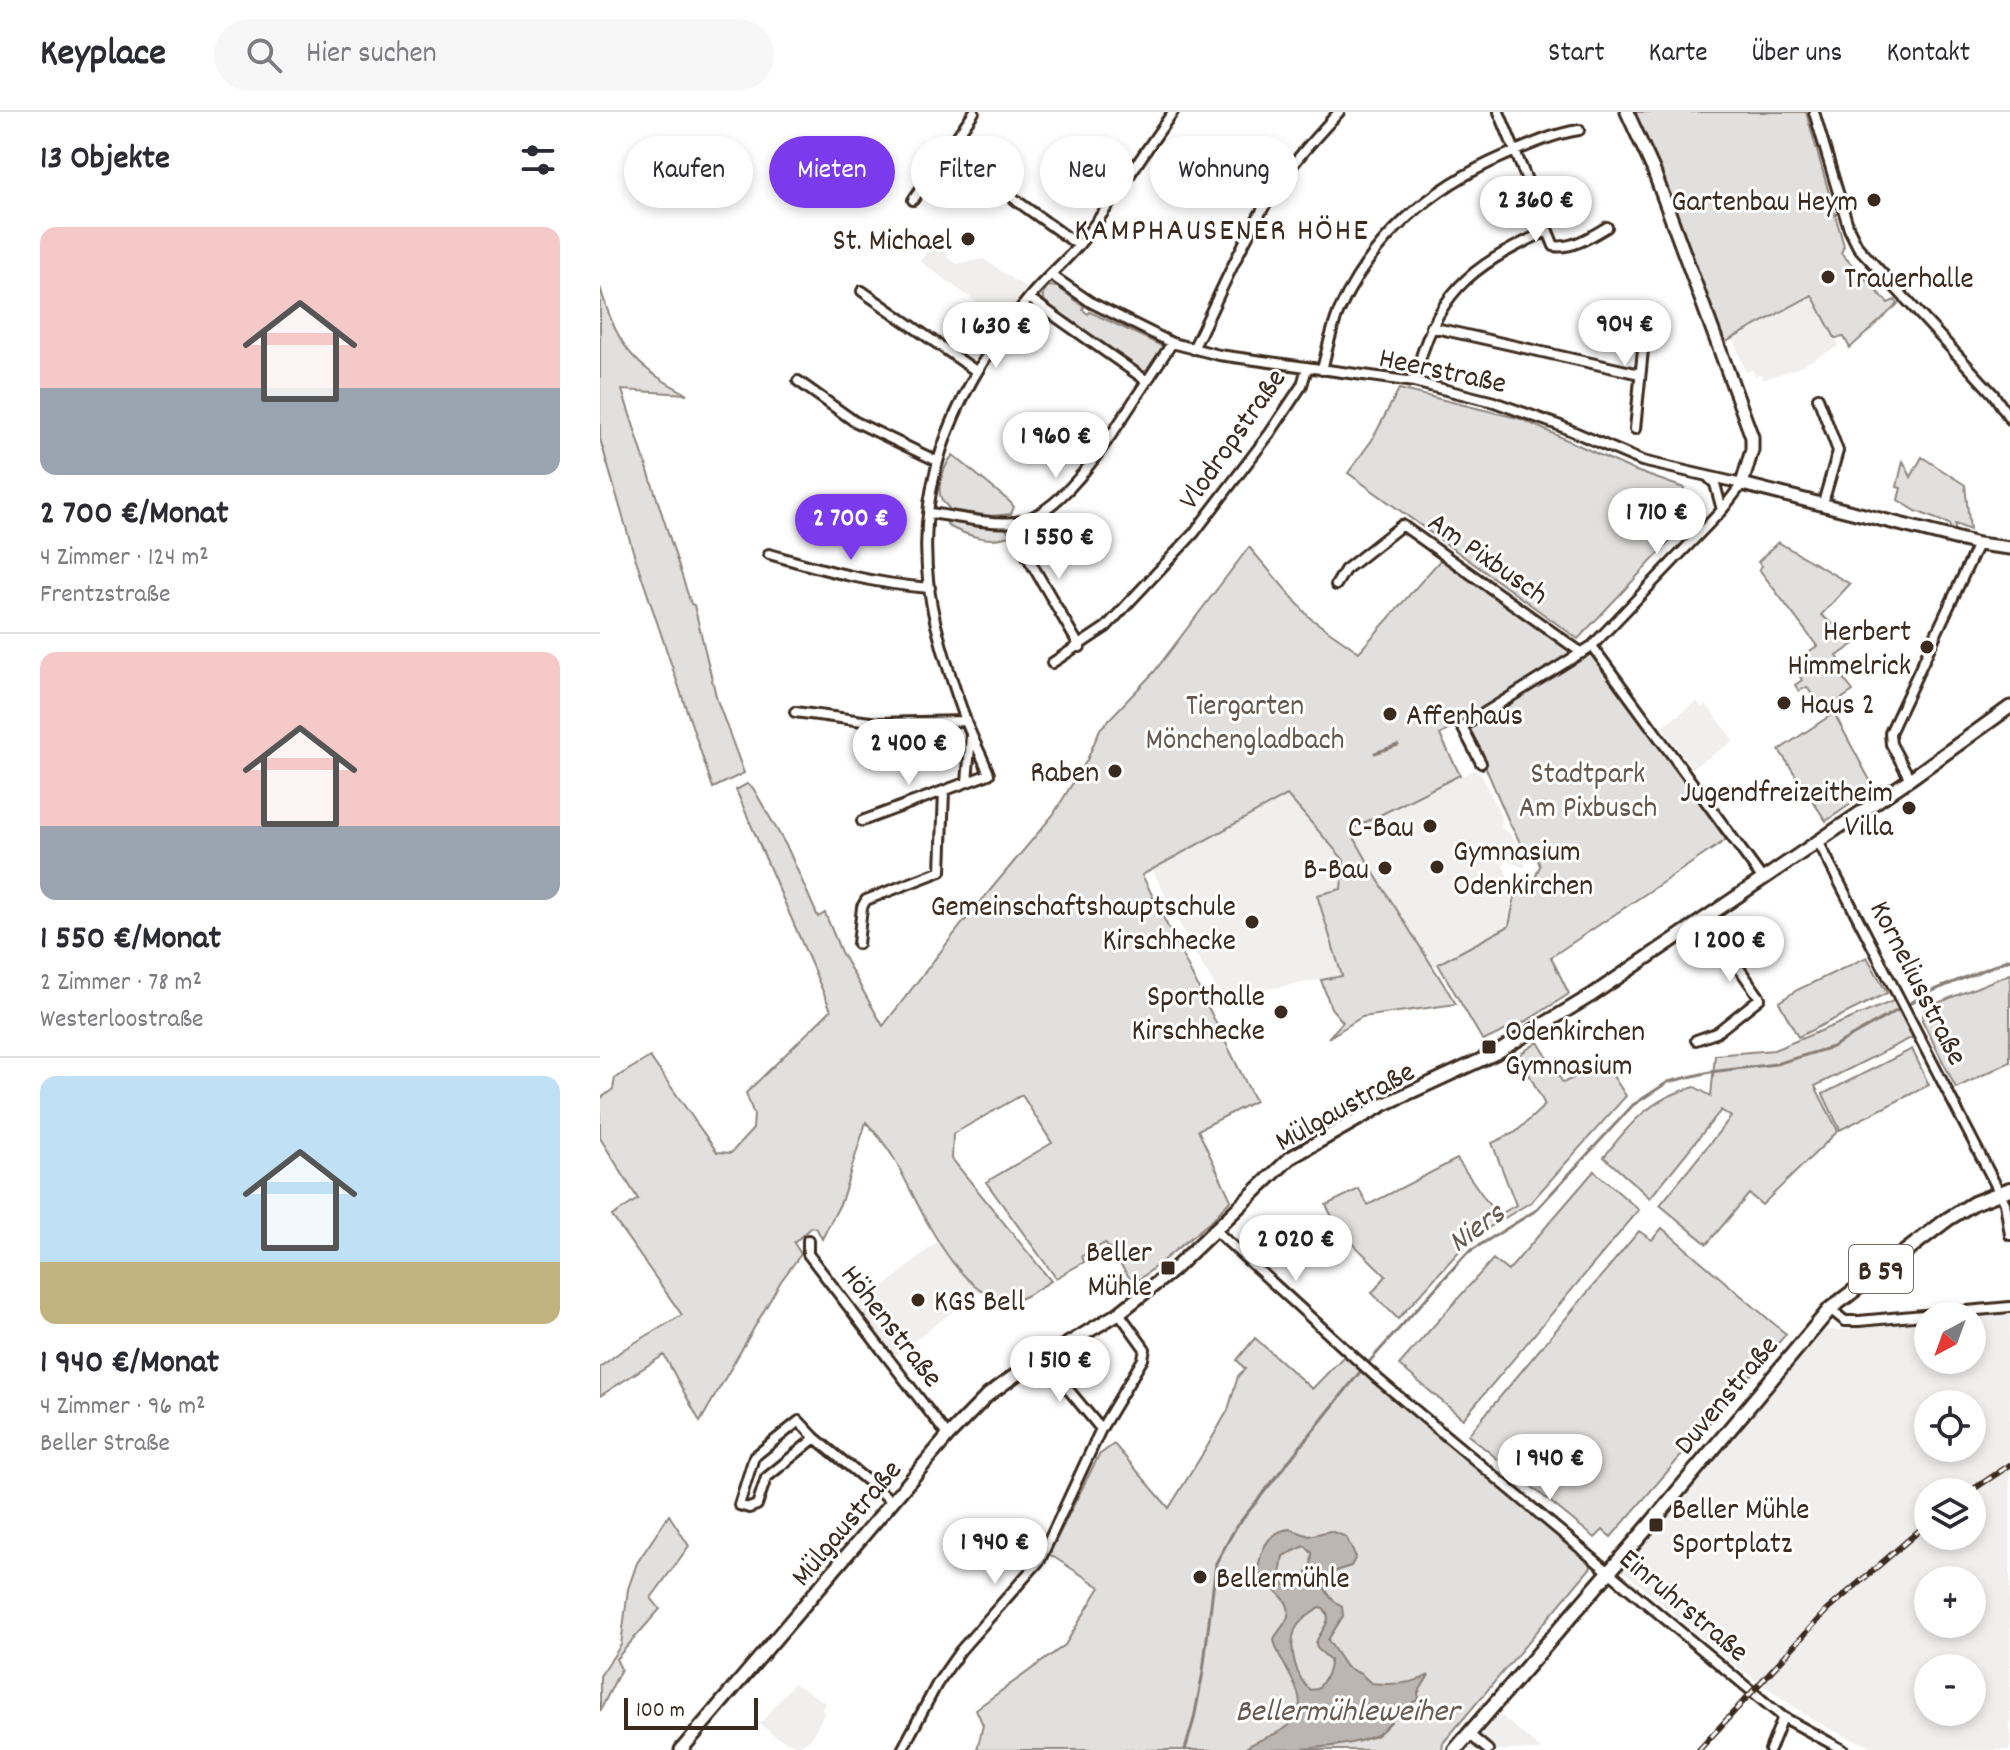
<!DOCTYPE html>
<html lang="de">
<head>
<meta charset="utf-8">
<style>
  :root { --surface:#fff; --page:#f7f7f7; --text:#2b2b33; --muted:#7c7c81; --line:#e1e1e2; --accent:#7c3aed }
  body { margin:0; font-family:Dekko,sans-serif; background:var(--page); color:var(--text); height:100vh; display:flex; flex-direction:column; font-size:30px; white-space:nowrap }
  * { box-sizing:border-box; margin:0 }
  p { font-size:26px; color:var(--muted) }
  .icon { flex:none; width:44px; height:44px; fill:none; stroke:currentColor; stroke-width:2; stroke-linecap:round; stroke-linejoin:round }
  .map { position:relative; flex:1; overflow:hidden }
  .sheet { display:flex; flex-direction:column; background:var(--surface); width:600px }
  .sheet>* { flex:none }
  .banner { position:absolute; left:24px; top:24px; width:760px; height:72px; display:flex; gap:16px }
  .needle { width:52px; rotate:221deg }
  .buttons { position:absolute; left:1314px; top:1190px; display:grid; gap:16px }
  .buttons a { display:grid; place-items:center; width:72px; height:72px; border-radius:50%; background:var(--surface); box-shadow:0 4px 12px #0003; font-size:40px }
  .scale { position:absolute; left:24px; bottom:20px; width:134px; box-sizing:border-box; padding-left:8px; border:4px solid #3b2a1e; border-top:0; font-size:22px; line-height:28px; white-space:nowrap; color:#3b2a1e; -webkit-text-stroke:6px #fff; paint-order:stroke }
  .price { position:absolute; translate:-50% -68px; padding:0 18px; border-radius:28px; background:#fff; color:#222; font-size:26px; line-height:52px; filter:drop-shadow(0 2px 4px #0008) }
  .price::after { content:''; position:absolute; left:50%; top:48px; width:24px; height:18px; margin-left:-12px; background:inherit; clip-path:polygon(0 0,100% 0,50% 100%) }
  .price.current { background:var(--accent); color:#fff }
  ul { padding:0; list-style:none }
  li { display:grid; align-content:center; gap:16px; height:424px; padding:0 40px }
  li+li { border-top:2px solid var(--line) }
  li span { display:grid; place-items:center; height:248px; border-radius:16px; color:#555 }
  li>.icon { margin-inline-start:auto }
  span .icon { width:144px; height:144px; fill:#fffc; stroke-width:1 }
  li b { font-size:34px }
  h2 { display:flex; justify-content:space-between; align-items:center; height:96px; padding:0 40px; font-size:34px }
  .pill { padding:0 28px; border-radius:36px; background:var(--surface); box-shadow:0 4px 12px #0003; font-size:28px; line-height:72px }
  .pill.current { background:var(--accent); color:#fff }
  header { display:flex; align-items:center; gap:48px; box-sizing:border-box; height:112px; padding:0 40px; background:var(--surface); border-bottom:2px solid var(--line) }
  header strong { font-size:38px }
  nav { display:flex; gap:44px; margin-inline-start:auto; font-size:28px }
  .search { width:560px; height:72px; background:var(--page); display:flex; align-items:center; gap:20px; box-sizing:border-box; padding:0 28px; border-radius:44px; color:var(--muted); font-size:30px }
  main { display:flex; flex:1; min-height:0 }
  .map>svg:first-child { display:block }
  .built { fill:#f1efee; fill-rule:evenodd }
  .green { fill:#e2e0de; stroke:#8e857e; stroke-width:2 }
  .water { fill:#bcb6b3; stroke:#887e77; stroke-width:2; fill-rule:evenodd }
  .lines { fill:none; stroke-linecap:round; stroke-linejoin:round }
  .stream { stroke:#887e77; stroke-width:3 }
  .street-casing { stroke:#3b2a1e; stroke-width:14 }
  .secondary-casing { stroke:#3b2a1e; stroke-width:17 }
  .primary-casing { stroke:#3b2a1e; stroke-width:18 }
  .street { stroke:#fff; stroke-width:8 }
  .secondary { stroke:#fff; stroke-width:11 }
  .primary { stroke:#fff; stroke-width:12 }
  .rail-casing { stroke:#3b2a1e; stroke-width:6 }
  .rail { stroke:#fff; stroke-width:3; stroke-dasharray:9; stroke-linecap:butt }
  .poi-dot { fill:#3b2a1e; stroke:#fff; stroke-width:3 }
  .labels { text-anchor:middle; stroke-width:6; stroke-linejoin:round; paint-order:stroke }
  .shield { fill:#fff; stroke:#766a62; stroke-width:2 }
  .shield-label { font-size:28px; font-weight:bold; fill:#3b2a1e }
  .poi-label { font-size:30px; fill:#3b2a1e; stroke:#fff; text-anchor:end }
  .street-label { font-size:30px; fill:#3b2a1e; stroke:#fff }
  .park-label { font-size:30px; fill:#65584e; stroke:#fff }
  .neighbourhood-label { font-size:32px; letter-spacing:2px; fill:#3b2a1e; stroke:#fff }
  .water-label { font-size:32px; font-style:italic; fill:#685b52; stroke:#fff }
</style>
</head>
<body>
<header>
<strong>Keyplace</strong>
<div class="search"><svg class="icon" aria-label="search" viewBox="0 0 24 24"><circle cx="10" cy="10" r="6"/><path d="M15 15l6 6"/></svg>Hier suchen</div>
<nav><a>Start</a><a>Karte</a><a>Über uns</a><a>Kontakt</a></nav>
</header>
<main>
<section class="sheet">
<h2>13 Objekte<svg class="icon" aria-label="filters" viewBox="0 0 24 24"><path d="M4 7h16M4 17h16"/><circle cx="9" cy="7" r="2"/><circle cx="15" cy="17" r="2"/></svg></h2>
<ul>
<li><span style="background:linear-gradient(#f6c9c9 65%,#9aa5b1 0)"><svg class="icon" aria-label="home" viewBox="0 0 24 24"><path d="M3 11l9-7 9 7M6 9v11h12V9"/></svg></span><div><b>2 700 €/Monat</b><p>4 Zimmer · 124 m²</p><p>Frentzstraße</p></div></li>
<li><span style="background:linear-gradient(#f6c9c9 70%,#9aa5b1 0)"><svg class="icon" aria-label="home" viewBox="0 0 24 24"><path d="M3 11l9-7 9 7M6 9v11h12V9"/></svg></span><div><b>1 550 €/Monat</b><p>2 Zimmer · 78 m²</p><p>Westerloostraße</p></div></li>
<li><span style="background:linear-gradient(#bfe0f5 75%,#c2b280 0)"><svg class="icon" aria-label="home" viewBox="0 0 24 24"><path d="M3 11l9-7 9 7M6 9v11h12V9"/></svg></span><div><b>1 940 €/Monat</b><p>4 Zimmer · 96 m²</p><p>Beller Straße</p></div></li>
</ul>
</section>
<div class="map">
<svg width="1410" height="1638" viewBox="0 0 1410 1638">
  <rect width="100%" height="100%" fill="#fff"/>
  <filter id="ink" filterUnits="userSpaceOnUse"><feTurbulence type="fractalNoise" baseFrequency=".0125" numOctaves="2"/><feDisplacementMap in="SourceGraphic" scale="16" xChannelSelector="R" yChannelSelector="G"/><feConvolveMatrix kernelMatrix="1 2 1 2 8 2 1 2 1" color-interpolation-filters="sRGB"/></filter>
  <g filter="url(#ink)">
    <path class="built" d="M 345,133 L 347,145 L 357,152 L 384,147 L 426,176 L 402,209 L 320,149 L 331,136 Z
      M 1212,183 L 1239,234 L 1197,256 L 1163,268 L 1161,262 L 1155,264 L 1153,258 L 1145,260 L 1133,225 Z
      M 1097,589 L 1101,595 L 1107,593 L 1134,629 L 1092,656 L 1062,615 Z
      M 874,658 L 882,664 L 902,707 L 901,716 L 909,721 L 925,744 L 925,756 L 906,748 L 903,754 L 915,779 L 909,813 L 833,854 L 775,763 L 750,718 Z
      M 687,683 L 744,747 L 741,777 L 717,784 L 743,864 L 622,885 L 593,838 L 552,757 Z
      M 339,1128 L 357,1157 L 380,1179 L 294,1244 L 258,1197 Z
      M 1410,1202 L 1410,1638 L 1283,1638 L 1249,1626 L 1213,1608 L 1136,1554 L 1021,1457 L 1222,1219 L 1328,1210 L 1328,1248 L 1372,1248 L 1372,1206 ZM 1372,1292 L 1372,1336 L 1328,1336 L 1328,1292 ZM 1328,1380 L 1372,1380 L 1372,1424 L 1328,1424 ZM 1372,1468 L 1372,1512 L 1328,1512 L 1328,1468 ZM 1372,1556 L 1372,1600 L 1328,1600 L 1328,1556 Z
      M 194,1571 L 226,1591 L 221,1598 L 225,1600 L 211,1626 L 198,1635 L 175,1624 L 160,1612 Z
      M 899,1602 L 942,1638 L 868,1638 Z"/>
    <path class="green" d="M 1034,0 L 1206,0 L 1244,134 L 1241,141 L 1288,191 L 1295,188 L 1298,192 L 1250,236 L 1244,225 L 1235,226 L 1212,183 L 1124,231 L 1078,106 Z
      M 448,174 L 458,175 L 484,195 L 483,198 L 488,202 L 490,200 L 564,235 L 546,260 L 542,260 L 446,192 L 442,183 Z
      M 0,175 C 18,235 32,253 87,282 L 22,278 L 91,492 L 94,493 L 117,588 L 144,661 L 113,676 L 33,439 L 0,327 Z
      M 799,277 L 921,307 L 1033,358 L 1084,376 L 1083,394 L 1095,403 L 978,527 L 748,361 L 772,328 Z
      M 353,343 L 410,390 L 414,395 L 411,402 L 392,404 L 350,398 C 348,394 344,392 342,388 C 335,376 345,352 353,343 Z
      M 1322,345 L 1365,373 L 1370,418 L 1355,412 L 1355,419 L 1351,418 L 1349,412 L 1316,399 L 1298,388 L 1301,376 L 1297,375 L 1303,349 L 1311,365 Z
      M 356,408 C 373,410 402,407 411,423 C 390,432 368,424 348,414 L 346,409 Z
      M 1178,430 L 1250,472 L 1221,503 L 1245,521 L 1254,532 L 1237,544 L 1248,561 L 1243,566 L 1253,579 L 1223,599 L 1207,575 L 1199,579 L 1195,573 L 1202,568 L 1192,551 L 1217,534 L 1159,457 L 1162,454 L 1158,450 Z
      M 649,435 L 710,506 L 759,540 L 842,446 L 971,538 L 990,535 L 1126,728 L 951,845 L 969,882 L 928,908 L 883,929 L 838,852 L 909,814 L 916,779 L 935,766 L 940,754 L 936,743 L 920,730 L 910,712 L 878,638 L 857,612 L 840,623 L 860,663 L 750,718 L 775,763 L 856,892 L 762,905 L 728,926 L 743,910 L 731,896 L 721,868 L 742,864 L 717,783 L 741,777 L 744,748 L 687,683 L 542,763 L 655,989 L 598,1018 L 631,1088 L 610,1110 L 534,1172 L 505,1131 L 482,1144 L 484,1150 L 456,1166 L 386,1070 L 452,1031 L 422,983 L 353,1022 L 352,1047 L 451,1169 C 440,1175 424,1188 412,1188 C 354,1188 318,1087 293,1045 C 286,1033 276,1021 266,1010 L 241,1090 L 222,1127 L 217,1117 L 211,1115 L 194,1131 L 201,1142 L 181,1169 L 100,1310 L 64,1243 L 0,1284 L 0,1255 L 24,1237 L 82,1203 L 12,1104 L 38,1087 L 0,1026 L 0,987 L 13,977 L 15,966 L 50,945 L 117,1040 L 131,1041 L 153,1017 L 154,1003 L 146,981 L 231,898 L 136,678 L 147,672 L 153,676 L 188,737 L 218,805 L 225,801 L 241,840 L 283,914 L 362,812 L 453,703 L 487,648 L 500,617 L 554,560 Z
      M 1234,601 L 1274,676 L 1226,709 L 1179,638 Z
      M 1267,845 L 1287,881 L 1198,925 L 1179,890 L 1197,878 Z
      M 1410,862 L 1410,950 L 1356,976 L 1322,908 L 1325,896 Z
      M 1298,887 L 1315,924 L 1215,974 L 1238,1019 L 1162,1093 L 1149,1082 L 1107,1132 L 1060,1093 L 1131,1005 L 1121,998 L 1050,1086 L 1004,1045 C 1030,1011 1052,985 1095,975 L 1111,984 L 1115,943 L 1174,938 Z
      M 938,930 L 963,971 L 1004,950 L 1026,984 L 931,1090 L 870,1127 L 798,1207 L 772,1181 L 786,1164 L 739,1118 L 726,1093 L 759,1077 L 768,1093 L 857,1047 L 897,1104 L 916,1093 L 892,1031 L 916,1020 L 945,993 L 919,943 Z
      M 1312,937 L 1329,973 L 1240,1018 L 1223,982 Z
      M 994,1059 L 1039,1098 L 863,1307 L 799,1253 L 893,1147 L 908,1159 Z
      M 1062,1116 L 1186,1222 L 1011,1425 L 1003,1418 L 995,1426 L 868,1323 L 1039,1119 L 1052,1128 Z
      M 655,1226 L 712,1277 L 745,1243 L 991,1450 L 992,1454 L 843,1631 L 842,1638 L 377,1638 L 383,1613 L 376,1597 L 465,1533 L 500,1475 L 449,1442 L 499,1343 L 514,1332 L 569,1396 L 607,1335 L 628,1298 L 638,1264 L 645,1257 L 637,1248 Z
      M 69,1403 L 89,1434 L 51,1486 L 60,1497 L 16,1547 L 21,1557 L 0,1599 L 0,1564 L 21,1533 L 28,1477 L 37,1451 Z"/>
    <path class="water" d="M 690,1417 L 709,1424 L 730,1419 L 739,1422 L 746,1425 L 756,1445 L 751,1454 C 736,1459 729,1459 724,1475 L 731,1486 L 742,1495 L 743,1504 L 728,1528 L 746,1555 L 761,1562 L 771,1571 C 790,1573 812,1573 829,1563 L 818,1581 L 819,1587 C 801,1595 792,1612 777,1623 C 743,1638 682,1638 643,1638 C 655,1627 675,1625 688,1614 C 720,1588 677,1554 674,1527 C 678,1519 686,1512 688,1504 C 693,1486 666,1474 658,1461 C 659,1441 667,1419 690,1417 ZM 705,1434 L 712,1441 L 711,1454 L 698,1476 L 690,1477 L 679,1469 L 683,1444 ZM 719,1496 L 724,1497 C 735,1509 719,1519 716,1531 L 717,1536 L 730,1548 C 731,1559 724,1568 718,1577 L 710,1578 C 696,1566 688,1536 695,1518 C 699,1508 711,1502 719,1496 Z"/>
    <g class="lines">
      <path class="stream" d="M 775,641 L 798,633
        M 585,1638 L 594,1607 L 603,1560 L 616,1451 L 636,1415 L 760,1260 L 867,1141 L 935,1099 L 1033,993 L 1068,970 L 1110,960 L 1176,952 L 1232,935 L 1330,880 L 1410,847"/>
      <g class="street-casing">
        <path id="street" d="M 899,0 L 954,134 C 972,137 992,124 1007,115
          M 1214,0 L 1249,117 L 1258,135 L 1394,283 L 1410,307
          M 360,22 L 362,34 L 372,53 L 417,89 L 478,133
          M 313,88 L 374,0
          M 451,163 L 492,191 L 572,231 L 619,243 L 814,270 L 894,290 L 958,313 L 1042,349 L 1142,372 L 1122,398 L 992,534 L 862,615 L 881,651
          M 262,179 L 376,259
          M 429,186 L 547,269 L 572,231
          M 831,215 L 1040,262
          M 593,237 C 619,185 641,130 672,82 C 691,52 715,26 739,0
          M 722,258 C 727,238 731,218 739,199 C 772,126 832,75 904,44 C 929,33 953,22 979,18
          M 198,269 L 254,309 L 337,349
          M 814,270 C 836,181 867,156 947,119
          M 1218,286 L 1238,339 L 1223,391
          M 1035,317 L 1047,198
          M 1108,365 L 1115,372 L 1122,398
          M 329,401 C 356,404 388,413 415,410 C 466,405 520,308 547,269
          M 417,410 L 420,432 L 480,535
          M 169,442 C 224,458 273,472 330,476
          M 736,473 L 745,458 L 802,413 L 982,541
          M 992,534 L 1162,766
          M 452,551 L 506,515 L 594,421 L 670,321 L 702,273 L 707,256
          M 195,600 L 278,611 L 365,609
          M 1310,667 L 1291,632 L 1290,621 L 1378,432
          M 367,670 L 371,623
          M 262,709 L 389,662 C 382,643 371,625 365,606 C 354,576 344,544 336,513 C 305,388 350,283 428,187 C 443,168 462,153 478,134 C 512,92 541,44 573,0
          M 1218,729 L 1405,1091 L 1410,1123
          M 258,832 L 262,795 L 266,788 L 341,759 L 344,679
          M 1096,928 L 1116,921 L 1160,886 L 1104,806
          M 615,1118 L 778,1267 L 1167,1592 L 1183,1605 L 1243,1638
          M 208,1128 L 208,1142 L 348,1324
          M 1230,1197 L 1245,1209 L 1259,1209 L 1410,1195
          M 443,1247 L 501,1317
          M 215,1326 L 166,1366 L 157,1393 L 149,1396 L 139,1393 L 154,1345 L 199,1309 L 215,1326 L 293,1390
          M 869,1622 L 888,1638
          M 302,1638 L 337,1572 L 360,1539 L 440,1448 L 501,1317 L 543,1247 L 545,1237 L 519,1201
          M 1170,1638 L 1183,1605"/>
      </g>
      <g class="secondary-casing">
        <path id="secondary" d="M 1027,0 L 1053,57 L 1152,325 L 1152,338 L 1142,372 L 1378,432 L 1410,436
          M 81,1638 L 348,1324 L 388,1283 L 417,1262 L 519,1201 L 572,1159 L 690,1046 L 783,993 L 896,941 L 992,883 L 1310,667 L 1410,595"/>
      </g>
      <g class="primary-casing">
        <path id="primary" d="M 855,1638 L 1048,1415 L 1230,1197 L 1348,1107 L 1374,1091 L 1410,1077"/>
      </g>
      <use href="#street" class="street"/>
      <use href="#secondary" class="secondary"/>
      <use href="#primary" class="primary"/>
      <g class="rail-casing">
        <path id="rail" d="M 1369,1380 L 1410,1353
          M 1099,1638 L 1226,1499 L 1328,1411"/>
      </g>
      <use href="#rail" class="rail"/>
    </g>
  </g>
  <g class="poi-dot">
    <circle cx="1274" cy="88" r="8"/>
    <circle cx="368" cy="127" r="8"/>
    <circle cx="1228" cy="165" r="8"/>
    <circle cx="1327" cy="535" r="8"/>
    <circle cx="1184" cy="591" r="8"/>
    <circle cx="790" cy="602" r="8"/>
    <circle cx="515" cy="659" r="8"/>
    <circle cx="1309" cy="696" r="8"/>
    <circle cx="830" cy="714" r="8"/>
    <circle cx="837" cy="755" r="8"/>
    <circle cx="785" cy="756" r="8"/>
    <circle cx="652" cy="810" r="8"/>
    <circle cx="681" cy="900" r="8"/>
    <rect x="881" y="927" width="16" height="16" rx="4"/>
    <rect x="560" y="1148" width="16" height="16" rx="4"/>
    <circle cx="318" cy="1188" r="8"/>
    <rect x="1048" y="1405" width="16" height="16" rx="4"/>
    <circle cx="600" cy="1465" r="8"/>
  </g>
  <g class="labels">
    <rect class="shield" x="1249" y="1133" width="64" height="48" rx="6"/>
    <g class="shield-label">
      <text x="1281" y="1167">B 59</text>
    </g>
    <g class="poi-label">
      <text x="1258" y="98">Gartenbau Heym</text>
      <text x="352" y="137">St. Michael</text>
      <text x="1244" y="175" text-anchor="start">Trauerhalle</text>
      <text x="1311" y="528">Herbert<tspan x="1311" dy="34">Himmelrick</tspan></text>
      <text x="1200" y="601" text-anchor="start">Haus 2</text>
      <text x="806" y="612" text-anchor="start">Affenhaus</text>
      <text x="499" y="669">Raben</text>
      <text x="1293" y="689">Jugendfreizeitheim<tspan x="1293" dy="34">Villa</tspan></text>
      <text x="814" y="724">C-Bau</text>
      <text x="853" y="748" text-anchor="start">Gymnasium<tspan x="853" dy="34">Odenkirchen</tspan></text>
      <text x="769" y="766">B-Bau</text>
      <text x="636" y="803">Gemeinschaftshauptschule<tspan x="636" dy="34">Kirschhecke</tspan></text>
      <text x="665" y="893">Sporthalle<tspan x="665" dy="34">Kirschhecke</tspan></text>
      <text x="905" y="928" text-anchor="start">Odenkirchen<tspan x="905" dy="34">Gymnasium</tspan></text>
      <text x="552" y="1149">Beller<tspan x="552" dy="34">Mühle</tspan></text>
      <text x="334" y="1198" text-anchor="start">KGS Bell</text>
      <text x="1072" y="1406" text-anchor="start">Beller Mühle<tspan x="1072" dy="34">Sportplatz</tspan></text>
      <text x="616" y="1475" text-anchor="start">Bellermühle</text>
    </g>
    <g class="street-label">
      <text transform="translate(843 257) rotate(12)" y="10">Heerstraße</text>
      <text transform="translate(631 326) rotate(-55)" y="10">Vlodropstraße</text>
      <text transform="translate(889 445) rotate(35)" y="10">Am Pixbusch</text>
      <text transform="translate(1320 870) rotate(63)" y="10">Korneliusstraße</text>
      <text transform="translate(744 993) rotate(-29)" y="10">Mülgaustraße</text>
      <text transform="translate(293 1213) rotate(52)" y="10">Höhenstraße</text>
      <text transform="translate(1125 1282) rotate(-50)" y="10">Duvenstraße</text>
      <text transform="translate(245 1410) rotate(-50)" y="10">Mülgaustraße</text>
      <text transform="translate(1085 1492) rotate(40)" y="10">Einruhrstraße</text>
    </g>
    <g class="park-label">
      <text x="645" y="602">Tiergarten<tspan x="645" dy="34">Mönchengladbach</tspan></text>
      <text x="988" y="670">Stadtpark<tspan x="988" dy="34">Am Pixbusch</tspan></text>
    </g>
    <g class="neighbourhood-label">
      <text x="622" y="127">KAMPHAUSENER HÖHE</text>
    </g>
    <g class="water-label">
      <text transform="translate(875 1114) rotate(-36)" y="11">Niers</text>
      <text x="747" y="1608">Bellermühleweiher</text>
    </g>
  </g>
</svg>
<div class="buttons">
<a><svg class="needle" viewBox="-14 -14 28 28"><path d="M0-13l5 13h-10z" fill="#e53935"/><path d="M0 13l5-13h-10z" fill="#7c7c81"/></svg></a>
<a><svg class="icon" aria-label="locate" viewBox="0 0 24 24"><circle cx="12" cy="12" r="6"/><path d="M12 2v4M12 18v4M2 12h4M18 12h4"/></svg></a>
<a><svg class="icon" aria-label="layers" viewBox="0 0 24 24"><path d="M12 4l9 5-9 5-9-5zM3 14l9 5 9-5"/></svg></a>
<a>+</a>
<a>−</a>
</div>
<div class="scale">100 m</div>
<b class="price" style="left:936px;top:132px">2 360 €</b>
<b class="price" style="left:1025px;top:256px">904 €</b>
<b class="price" style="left:396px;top:258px">1 630 €</b>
<b class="price" style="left:456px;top:368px">1 960 €</b>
<b class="price" style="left:1057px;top:444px">1 710 €</b>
<b class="price current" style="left:251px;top:450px">2 700 €</b>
<b class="price" style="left:459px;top:469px">1 550 €</b>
<b class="price" style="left:309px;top:675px">2 400 €</b>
<b class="price" style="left:1130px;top:872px">1 200 €</b>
<b class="price" style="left:696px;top:1171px">2 020 €</b>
<b class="price" style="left:460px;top:1292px">1 510 €</b>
<b class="price" style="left:950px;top:1390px">1 940 €</b>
<b class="price" style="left:395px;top:1474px">1 940 €</b>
<div class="banner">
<a class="pill">Kaufen</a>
<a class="pill current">Mieten</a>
<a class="pill">Filter</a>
<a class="pill">Neu</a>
<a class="pill">Wohnung</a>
</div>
</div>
</main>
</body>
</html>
